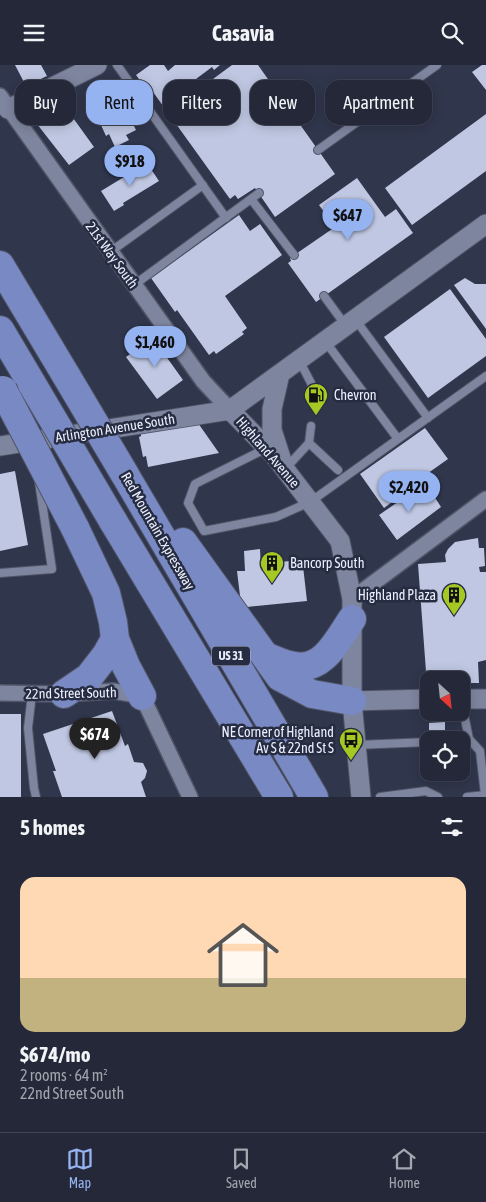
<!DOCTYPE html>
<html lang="en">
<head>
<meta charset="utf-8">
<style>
  :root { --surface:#242839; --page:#303444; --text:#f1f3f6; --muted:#a3a6ae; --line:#414453; --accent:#95b2f1 }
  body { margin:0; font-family:"Asap Condensed",sans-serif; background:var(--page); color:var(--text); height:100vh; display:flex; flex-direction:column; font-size:19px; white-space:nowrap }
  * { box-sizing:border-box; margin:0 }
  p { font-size:16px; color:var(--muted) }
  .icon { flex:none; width:28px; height:28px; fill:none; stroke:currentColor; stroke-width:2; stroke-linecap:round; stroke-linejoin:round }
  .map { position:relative; height:732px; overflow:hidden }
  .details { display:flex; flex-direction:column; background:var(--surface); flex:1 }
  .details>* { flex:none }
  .banner { position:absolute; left:15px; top:15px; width:456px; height:45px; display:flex; gap:10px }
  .needle { width:32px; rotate:153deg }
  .controls { position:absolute; left:420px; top:606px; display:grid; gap:10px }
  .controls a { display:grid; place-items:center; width:50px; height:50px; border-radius:10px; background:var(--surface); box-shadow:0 2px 12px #0003,0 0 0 1px var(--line); font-size:25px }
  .price { position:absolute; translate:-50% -42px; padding:0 11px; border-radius:18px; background:var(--accent); color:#111; font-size:16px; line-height:32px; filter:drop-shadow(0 1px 2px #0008) }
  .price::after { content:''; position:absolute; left:50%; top:30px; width:15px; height:11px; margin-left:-8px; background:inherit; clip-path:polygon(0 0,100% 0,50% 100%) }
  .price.current { background:#222; color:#fff }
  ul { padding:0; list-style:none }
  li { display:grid; align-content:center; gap:10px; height:265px; padding:0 20px }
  li span { display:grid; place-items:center; height:155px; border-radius:15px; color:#555 }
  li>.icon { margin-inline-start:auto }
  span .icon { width:90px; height:90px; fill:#fffc; stroke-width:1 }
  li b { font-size:21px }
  h2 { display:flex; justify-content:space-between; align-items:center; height:60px; padding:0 20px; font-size:21px }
  .tag { padding:0 18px; border-radius:15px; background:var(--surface); box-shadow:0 2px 12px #0003,0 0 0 1px var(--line); font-size:18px; line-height:45px }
  .tag.current { background:var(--accent); color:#111 }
  header { display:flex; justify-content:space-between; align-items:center; height:65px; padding:0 20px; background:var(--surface); font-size:22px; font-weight:700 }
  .tab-bar { display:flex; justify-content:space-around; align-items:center; height:70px; border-top:1px solid var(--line); background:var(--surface); font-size:14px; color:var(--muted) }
  .tab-bar a { display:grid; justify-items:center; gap:2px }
  .tab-bar .current { color:var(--accent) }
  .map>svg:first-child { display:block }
  .building { fill:#bfc7e2 }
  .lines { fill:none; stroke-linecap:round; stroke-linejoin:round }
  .service-casing { stroke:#4f5466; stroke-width:10 }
  .minor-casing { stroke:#4f5466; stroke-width:18 }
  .tertiary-casing { stroke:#4f5466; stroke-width:21 }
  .motorway-casing { stroke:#4f5466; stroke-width:30 }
  .service { stroke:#7e859e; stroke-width:8 }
  .minor { stroke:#7e859e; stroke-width:15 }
  .tertiary { stroke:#7e859e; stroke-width:19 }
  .motorway { stroke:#7989c4; stroke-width:28 }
  .motorway-bridge-casing { stroke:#4f5466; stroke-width:30; stroke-linecap:butt }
  .motorway-bridge { stroke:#7989c4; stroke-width:28 }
  .labels { text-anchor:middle; stroke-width:5; stroke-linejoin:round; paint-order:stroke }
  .shield { fill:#262c41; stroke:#b1b5c5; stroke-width:1 }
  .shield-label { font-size:12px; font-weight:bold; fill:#ecf0fe }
  .street-label { font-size:14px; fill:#ecf0fe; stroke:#262c41 }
  .poi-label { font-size:14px; fill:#ecf0fe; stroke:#262c41; text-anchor:start }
</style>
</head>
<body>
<header><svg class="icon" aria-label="menu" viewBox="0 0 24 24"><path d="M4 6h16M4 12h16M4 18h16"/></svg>Casavia<svg class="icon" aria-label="search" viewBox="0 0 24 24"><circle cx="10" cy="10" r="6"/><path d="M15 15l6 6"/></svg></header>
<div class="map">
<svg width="486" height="732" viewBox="0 0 486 732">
  <rect width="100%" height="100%" fill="#30364c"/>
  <path class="building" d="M 15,0 L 41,0 L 47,11 L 26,21 Z
    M 150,0 L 164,0 L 168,6 L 175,0 L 220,0 L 214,5 L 212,2 L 188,20 L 194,28 L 232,0 L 258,0 L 335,109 L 275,152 L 255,123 L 238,134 L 235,130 L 230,134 L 148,20 L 145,22 L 136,10 Z
    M 482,0 L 486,0 L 486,25 L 472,7 Z
    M 116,30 L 120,38 L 122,37 L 124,40 L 130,37 L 137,52 L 131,55 L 136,65 L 126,70 L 129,75 L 115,82 L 109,69 L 106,71 L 101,60 L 103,59 L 99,48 L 101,47 L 97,39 Z
    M 63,39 L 94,82 L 69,100 L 37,59 Z
    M 486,49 L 486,106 L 412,160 L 385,123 Z
    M 147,98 L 159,116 L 123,138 L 124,140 L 114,146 L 101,126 Z
    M 357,113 L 385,152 L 396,144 L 413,168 L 316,237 L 288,198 L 291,196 L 290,193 L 335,162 L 319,140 Z
    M 239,150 L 250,166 L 260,159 L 282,190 L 225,231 L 247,263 L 242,267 L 244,269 L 216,289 L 214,286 L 209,290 L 177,245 L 175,247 L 151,213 Z
    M 465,213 L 475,219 L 486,219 L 486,264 L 454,220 Z
    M 450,224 L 486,274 L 486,291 L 428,333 L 384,272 Z
    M 153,273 L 183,315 L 157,334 L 126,292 Z
    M 198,358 L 219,388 L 148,402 L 146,391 L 143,392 L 139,372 L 141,371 L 141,369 Z
    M 425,363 L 448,394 L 407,423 L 408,425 L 384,443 L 360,409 Z
    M 15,406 L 28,480 L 0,486 L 0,409 Z
    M 418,423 L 427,436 L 434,431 L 441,442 L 397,475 L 379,450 Z
    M 478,473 L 479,483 L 484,483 L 485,501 L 479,502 L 480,507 L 486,507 L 486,595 L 478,597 L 479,618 L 461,618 L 461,615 L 429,615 L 429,619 L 427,620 L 418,499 L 446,497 L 445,490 L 448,484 L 455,477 Z
    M 260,484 L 261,504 L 280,502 L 280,497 L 290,496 L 290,494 L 295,494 L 296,502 L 303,501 L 307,536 L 247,542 L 240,531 L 237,506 L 245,506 L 244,486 Z
    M 112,646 L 125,681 L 128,679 L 134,697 L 143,698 L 147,706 L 145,713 L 141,717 L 146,732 L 62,732 L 53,706 L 56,706 L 43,669 Z
    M 0,649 L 21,649 L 21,732 L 0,732 Z
    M 445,657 L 445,673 L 429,672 L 429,658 Z"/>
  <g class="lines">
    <g class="service-casing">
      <path id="service" d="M 117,0 L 226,153
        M 318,85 L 437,0
        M 251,134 L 294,190
        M 110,187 L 203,120
        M 134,220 L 259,128
        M 324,231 L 346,261
        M 355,254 L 428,353
        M 325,276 L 398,374
        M 299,295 L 311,318 L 315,336
        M 309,378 L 338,405
        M 267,383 L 195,419 L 188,438 L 204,466 L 276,452 L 310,437 L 486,311
        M 285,404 L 309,378 L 311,361
        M 0,508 L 52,504 L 39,417
        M 32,629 L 28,663 L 34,723 L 36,732
        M 461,634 L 469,674 L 480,686 L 485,730 L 467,732
        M 457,675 L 469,674
        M 356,680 L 429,677
        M 380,732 L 426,726 L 438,732"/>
    </g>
    <g class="minor-casing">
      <path id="minor" d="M 0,31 L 203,316 L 230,345
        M 352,534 L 486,434
        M 0,628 L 64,629 L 113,626 L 142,631 L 190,732"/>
    </g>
    <g class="tertiary-casing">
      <path id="tertiary" d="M 8,44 L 97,0
        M 280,309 L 272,344 L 272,365 L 282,396
        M 230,345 L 274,390 L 340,476 L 352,534 L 352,636 L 361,732
        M 0,381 L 230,345 L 486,159
        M 461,634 L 486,634
        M 352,636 L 429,634"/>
    </g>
    <g class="motorway-casing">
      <path id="motorway" d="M 0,200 L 67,312
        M 0,265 L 32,319
        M 124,408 L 314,732
        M 113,456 L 279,732
        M 75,463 L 106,528 L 113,557 L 115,574 L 126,601 L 142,631
        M 183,477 L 280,612 L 312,629 L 352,636
        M 265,591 C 274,594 284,600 295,601 C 324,606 338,574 352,554
        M 64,629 L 89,612 L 106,590 L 115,574"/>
    </g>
    <use href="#service" class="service"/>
    <use href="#minor" class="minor"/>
    <use href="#tertiary" class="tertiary"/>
    <use href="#motorway" class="motorway"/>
    <g class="motorway-bridge-casing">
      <path id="motorway-bridge" d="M 67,312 L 124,408
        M 32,319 L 113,456
        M 3,325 L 75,463"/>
    </g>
    <use href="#motorway-bridge" class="motorway-bridge"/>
  </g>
  <defs>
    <g id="fuel-pin" transform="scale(1.25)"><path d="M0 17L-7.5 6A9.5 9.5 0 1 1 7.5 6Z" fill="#a5c823" stroke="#262c41"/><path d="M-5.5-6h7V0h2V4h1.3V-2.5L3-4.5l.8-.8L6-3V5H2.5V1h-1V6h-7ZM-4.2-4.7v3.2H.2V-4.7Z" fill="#111"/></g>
    <g id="building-pin" transform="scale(1.25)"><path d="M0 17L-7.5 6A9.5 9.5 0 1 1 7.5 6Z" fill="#a5c823" stroke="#262c41"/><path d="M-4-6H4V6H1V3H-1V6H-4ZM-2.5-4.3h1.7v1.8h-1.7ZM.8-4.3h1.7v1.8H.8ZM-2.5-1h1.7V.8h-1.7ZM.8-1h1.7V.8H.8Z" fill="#111"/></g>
    <g id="bus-pin" transform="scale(1.25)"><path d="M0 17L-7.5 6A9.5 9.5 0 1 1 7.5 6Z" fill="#a5c823" stroke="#262c41"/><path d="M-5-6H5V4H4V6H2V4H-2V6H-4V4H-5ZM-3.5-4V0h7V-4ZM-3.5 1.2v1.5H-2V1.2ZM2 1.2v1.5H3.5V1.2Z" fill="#111"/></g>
  </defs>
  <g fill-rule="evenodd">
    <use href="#fuel-pin" x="316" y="330"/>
    <use href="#building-pin" x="272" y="498"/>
    <use href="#building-pin" x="454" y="530"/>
    <use href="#bus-pin" x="351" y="675"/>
  </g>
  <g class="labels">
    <rect class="shield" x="212" y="581.5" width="38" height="19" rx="4"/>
    <g class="shield-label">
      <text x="231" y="595">US 31</text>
    </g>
    <g class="street-label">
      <text transform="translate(112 190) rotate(54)" y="5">21st Way South</text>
      <text transform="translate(115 363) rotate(-9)" y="5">Arlington Avenue South</text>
      <text transform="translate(268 387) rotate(49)" y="5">Highland Avenue</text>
      <text transform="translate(158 466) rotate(60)" y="5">Red Mountain Expressway</text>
      <text transform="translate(71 628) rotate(-1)" y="5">22nd Street South</text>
    </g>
    <g class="poi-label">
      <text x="334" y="335">Chevron</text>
      <text x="290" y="503">Bancorp South</text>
      <text x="436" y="535" text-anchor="end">Highland Plaza</text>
      <text x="334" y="672" text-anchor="end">NE Corner of Highland<tspan x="334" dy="16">Av S &amp; 22nd St S</tspan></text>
    </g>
  </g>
</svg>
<div class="controls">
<a><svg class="needle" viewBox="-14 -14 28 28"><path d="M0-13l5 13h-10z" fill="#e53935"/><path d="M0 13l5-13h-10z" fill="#a3a6ae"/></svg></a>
<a><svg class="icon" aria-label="locate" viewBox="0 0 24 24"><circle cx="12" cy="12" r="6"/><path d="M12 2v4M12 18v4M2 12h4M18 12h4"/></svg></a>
</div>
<b class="price" style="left:130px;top:122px">$918</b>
<b class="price" style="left:348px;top:176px">$647</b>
<b class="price" style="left:155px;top:303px">$1,460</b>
<b class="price" style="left:409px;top:448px">$2,420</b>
<b class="price current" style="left:95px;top:695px">$674</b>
<div class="banner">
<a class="tag">Buy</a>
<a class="tag current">Rent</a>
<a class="tag">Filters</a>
<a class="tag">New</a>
<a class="tag">Apartment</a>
</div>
</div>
<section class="details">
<h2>5 homes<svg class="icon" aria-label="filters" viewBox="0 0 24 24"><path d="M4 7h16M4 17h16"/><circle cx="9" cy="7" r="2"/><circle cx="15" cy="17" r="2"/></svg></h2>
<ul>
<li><span style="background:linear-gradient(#ffd9b3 65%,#c2b280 0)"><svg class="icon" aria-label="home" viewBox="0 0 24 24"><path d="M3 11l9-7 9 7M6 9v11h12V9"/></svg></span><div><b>$674/mo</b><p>2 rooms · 64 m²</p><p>22nd Street South</p></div></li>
</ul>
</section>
<nav class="tab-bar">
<a class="current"><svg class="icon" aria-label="map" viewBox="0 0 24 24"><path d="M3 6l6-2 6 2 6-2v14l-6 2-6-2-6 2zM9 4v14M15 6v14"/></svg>Map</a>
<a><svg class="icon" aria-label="saved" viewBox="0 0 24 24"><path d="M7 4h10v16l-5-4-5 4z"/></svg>Saved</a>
<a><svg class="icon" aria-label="home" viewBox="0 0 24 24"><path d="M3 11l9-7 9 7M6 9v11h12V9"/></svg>Home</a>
</nav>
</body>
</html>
